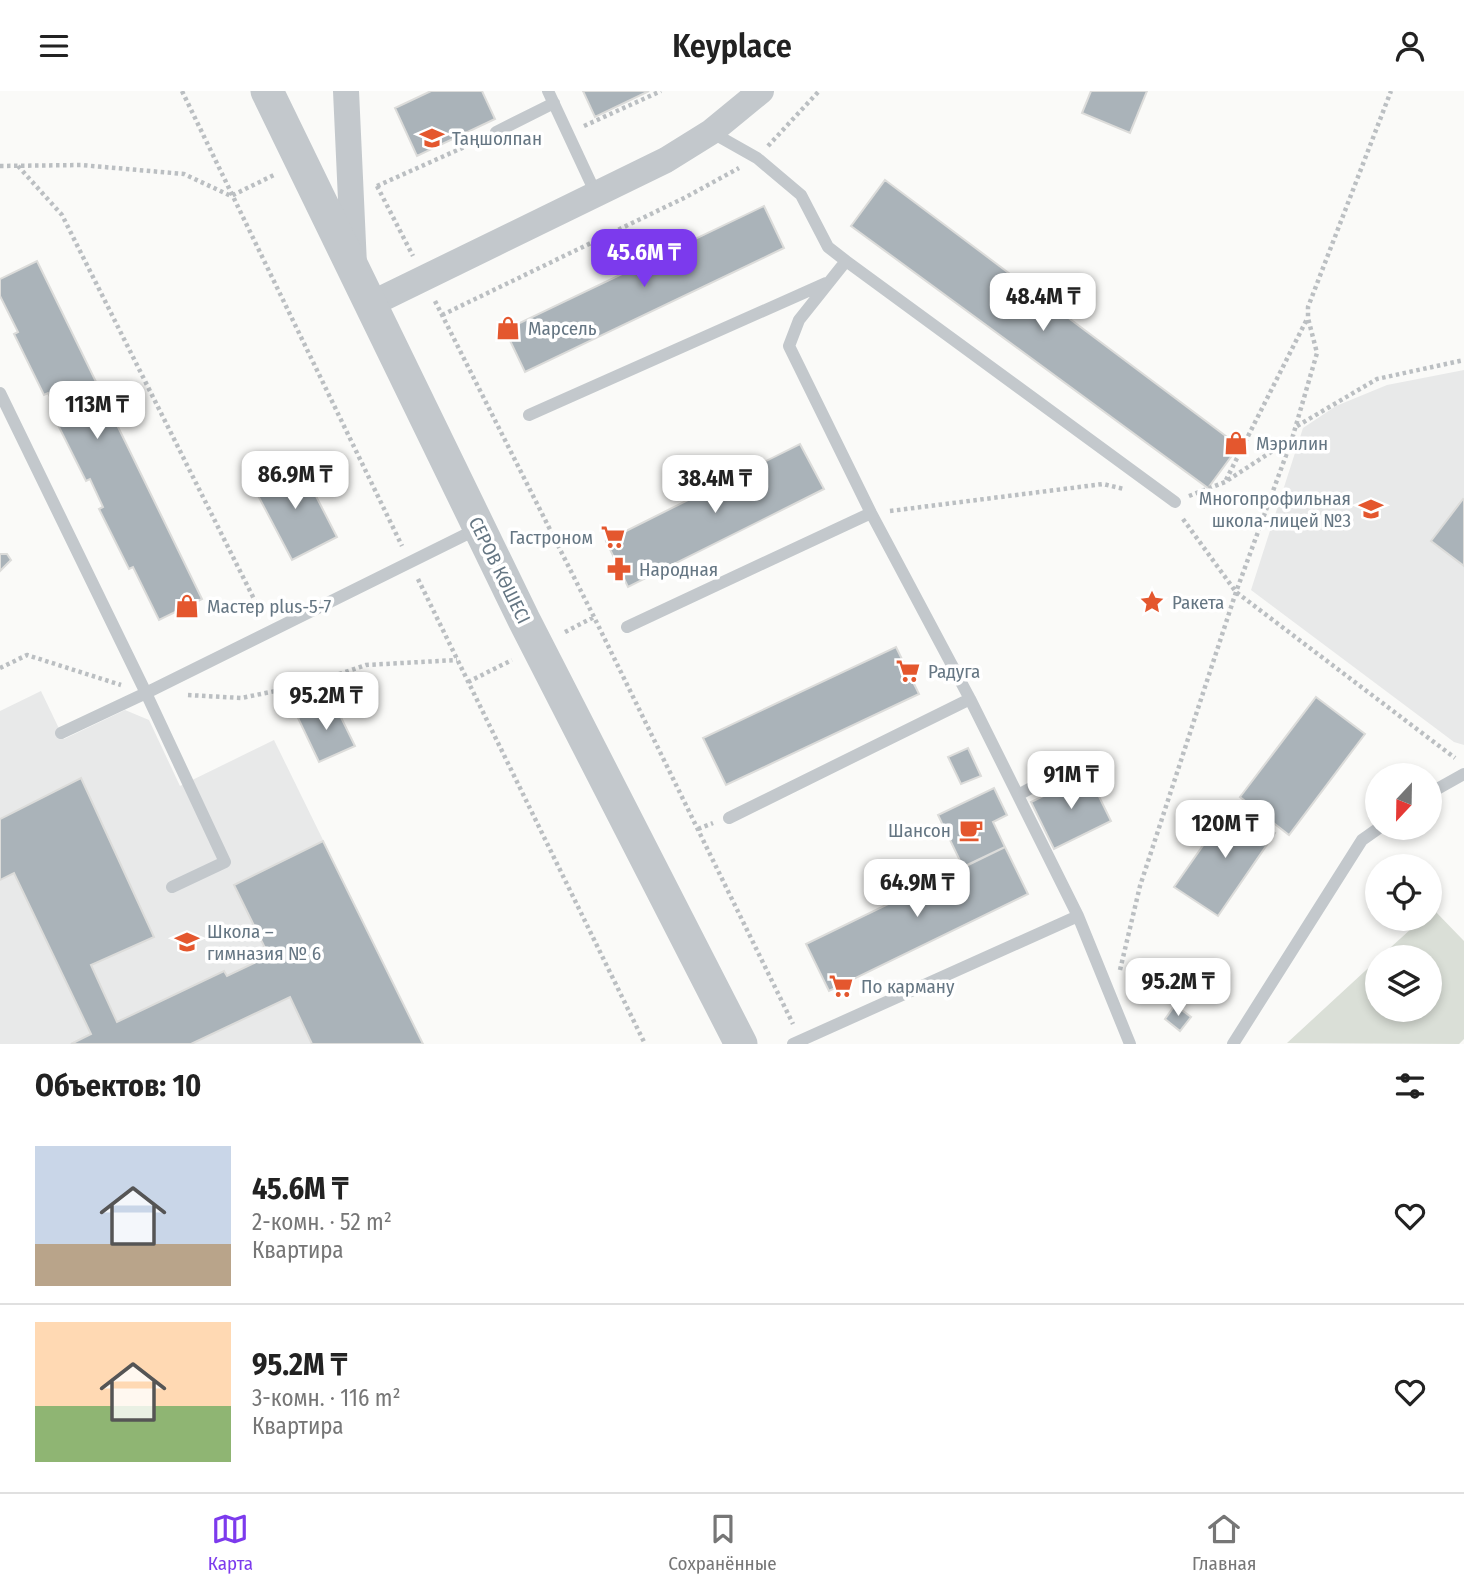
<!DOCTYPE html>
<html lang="ru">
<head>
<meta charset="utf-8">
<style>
  :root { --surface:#fff; --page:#f6f6f6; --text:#222; --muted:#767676; --line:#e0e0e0; --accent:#7c3aed }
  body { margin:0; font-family:"Fira Sans Condensed",sans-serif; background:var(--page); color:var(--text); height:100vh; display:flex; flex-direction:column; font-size:26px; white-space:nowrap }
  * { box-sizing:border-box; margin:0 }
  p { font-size:23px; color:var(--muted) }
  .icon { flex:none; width:38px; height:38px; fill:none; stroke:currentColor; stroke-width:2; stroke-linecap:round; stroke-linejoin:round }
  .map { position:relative; height:953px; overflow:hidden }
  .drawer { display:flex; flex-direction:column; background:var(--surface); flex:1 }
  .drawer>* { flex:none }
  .needle { width:46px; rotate:202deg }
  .controls { position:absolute; left:1365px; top:672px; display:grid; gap:14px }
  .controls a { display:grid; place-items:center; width:77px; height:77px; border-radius:50%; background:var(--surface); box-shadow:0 4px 10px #0003; font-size:35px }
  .price { position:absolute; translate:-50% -60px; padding:0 16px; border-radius:14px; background:#fff; color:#222; font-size:23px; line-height:46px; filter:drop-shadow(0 2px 4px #0008) }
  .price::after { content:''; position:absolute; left:50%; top:42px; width:21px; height:16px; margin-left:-10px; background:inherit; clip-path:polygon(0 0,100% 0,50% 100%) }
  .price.active { background:var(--accent); color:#fff }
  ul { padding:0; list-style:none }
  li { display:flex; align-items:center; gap:21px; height:175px; padding:0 35px }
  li+li { border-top:2px solid var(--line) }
  li span { display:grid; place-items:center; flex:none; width:196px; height:140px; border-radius:0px; color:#555 }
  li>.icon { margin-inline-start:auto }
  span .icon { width:84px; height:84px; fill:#fffc; stroke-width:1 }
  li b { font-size:30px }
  h2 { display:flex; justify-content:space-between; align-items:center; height:84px; padding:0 35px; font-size:30px }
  header { display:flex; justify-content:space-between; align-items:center; height:91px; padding:0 35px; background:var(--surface); font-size:32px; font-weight:600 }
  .dock { display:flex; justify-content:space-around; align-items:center; height:98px; border-top:2px solid var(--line); background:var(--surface); font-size:19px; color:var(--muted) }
  .dock a { display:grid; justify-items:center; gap:4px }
  .dock .active { color:var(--accent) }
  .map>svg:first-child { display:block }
  .built { fill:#e8e9e9 }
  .green { fill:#dadfd7 }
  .building { fill:#aab3b9; stroke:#dcdcda; stroke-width:2 }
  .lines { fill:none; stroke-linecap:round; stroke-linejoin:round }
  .path { stroke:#bbbfc2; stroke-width:4.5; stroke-dasharray:3.5 3.5; stroke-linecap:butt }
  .service { stroke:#c3c8cc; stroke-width:12 }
  .minor { stroke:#c3c8cc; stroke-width:26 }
  .tertiary { stroke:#c3c8cc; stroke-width:33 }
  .labels { text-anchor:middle; stroke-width:7; stroke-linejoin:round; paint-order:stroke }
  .poi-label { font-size:19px; fill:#657683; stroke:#fff; text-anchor:start }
  .street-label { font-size:19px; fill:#657683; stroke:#fff }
</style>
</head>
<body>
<header><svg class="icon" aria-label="menu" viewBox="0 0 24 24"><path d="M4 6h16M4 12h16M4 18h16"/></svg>Keyplace<svg class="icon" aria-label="person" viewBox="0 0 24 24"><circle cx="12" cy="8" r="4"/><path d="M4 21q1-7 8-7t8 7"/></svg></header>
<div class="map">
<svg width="1464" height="953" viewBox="0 0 1464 953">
  <rect width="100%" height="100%" fill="#fafaf8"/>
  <path class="built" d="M 1464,279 L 1464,654 L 1454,651 L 1251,499 L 1303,337 L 1336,315 L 1387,294 Z
    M 41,600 L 64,648 L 125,619 L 149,629 L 180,695 L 274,649 L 423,953 L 0,953 L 0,620 Z"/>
  <path class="green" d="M 1433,818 L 1464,850 L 1464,948 L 1459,953 L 1287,952 L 1377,869 L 1377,919 L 1430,919 L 1430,866 L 1380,866 L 1422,828 L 1430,828 Z"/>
  <path class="building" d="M 431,0 L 482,0 L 495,28 L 417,65 L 395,17 Z
    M 583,0 L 649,0 L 595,26 Z
    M 1091,0 L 1147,0 L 1130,42 L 1082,22 Z
    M 885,89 L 1239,355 L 1208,397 L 851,135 Z
    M 764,115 L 784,157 L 525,281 L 505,239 Z
    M 37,170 L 202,508 L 159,529 L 133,476 L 129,478 L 99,418 L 103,416 L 90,388 L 86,390 L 56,330 L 60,328 L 55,315 L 48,302 L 44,304 L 14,243 L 18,241 L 0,205 L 0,188 Z
    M 800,353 L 824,398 L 628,496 L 606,450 Z
    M 299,372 L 337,446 L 292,469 L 253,395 Z
    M 1463,408 L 1464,409 L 1464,475 L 1431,450 Z
    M 0,463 L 7,463 L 11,469 L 0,480 Z
    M 896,556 L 919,603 L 726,694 L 703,647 Z
    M 1316,606 L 1365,643 L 1289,744 L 1240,706 Z
    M 333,610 L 355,655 L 319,671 L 298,627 Z
    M 968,657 L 981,685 L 961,693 L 948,666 Z
    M 1088,683 L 1111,730 L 1054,758 L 1031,711 Z
    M 81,687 L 154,846 L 91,874 L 117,931 L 224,880 L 227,885 L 269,865 L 234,794 L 323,750 L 423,953 L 312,953 L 290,906 L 191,953 L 71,953 L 91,943 L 14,782 L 0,789 L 0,728 Z
    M 994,697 L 1007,724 L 993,731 L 1005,756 L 963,776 L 938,724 Z
    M 1232,713 L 1275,742 L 1218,825 L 1174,796 Z
    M 1005,756 L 1028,803 L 829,900 L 806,853 Z
    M 1175,914 L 1191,926 L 1180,940 L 1165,928 Z"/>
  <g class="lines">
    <path class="path" d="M 182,0 L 402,455
      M 584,35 L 661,0
      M 768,55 L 819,0
      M 0,75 L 81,74 L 184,83 L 231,105 L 276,83
      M 18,75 L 62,124 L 262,524
      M 377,95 L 413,165
      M 377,95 L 480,49
      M 435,210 L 594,526 L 793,933
      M 442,224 L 686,106 L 739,77
      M 1297,335 L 1377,288 L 1464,269
      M 1226,389 L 1307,228
      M 1189,405 L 1225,391 L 1291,348
      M 890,420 L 1103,393 L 1124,398
      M 1183,428 L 1236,501 L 1455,667
      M 418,488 L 645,953
      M 565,541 L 594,526
      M 0,577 L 27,564 L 121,594
      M 468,591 L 512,569
      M 188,604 L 241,607 L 310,593 L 366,574 L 457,569
      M 698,738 L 713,732
      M 1120,879 L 1140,795 L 1236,501 L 1292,348 L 1317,262 L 1308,227 L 1308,216 L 1391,0"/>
    <path class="service" d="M 548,0 L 596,103
      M 496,41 L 554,12
      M 711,41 L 757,67 L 801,104 L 828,156 L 846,170 L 799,229 L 789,255 L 871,422 L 970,608 L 1078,825 L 1130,953
      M 846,170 L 1175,411
      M 0,302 L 146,602 L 477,438
      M 529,324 L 826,192
      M 627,536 L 871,422
      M 61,642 L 146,602 L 225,771 L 172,796
      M 1430,702 L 1464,683
      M 1018,704 L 1078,672
      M 729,727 L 970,608
      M 793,953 L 1078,825
      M 1233,953 L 1362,749 L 1379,737"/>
    <path class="minor" d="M 346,0 L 354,174
      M 371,213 L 666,69 L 711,41 L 761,0"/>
    <path class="tertiary" d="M 267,0 L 524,529 L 741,953"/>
  </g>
  <defs>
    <g id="school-bare" transform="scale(1.89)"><path d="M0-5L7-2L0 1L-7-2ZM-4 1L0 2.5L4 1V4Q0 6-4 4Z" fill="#e4572e" stroke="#fff" stroke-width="2.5" paint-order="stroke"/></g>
    <g id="shop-bare" transform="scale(1.89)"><path d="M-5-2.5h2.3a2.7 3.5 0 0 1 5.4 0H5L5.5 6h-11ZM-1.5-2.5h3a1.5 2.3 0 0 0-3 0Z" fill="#e4572e" stroke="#fff" stroke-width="2.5" paint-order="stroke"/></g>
    <g id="supermarket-bare" transform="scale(1.89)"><path d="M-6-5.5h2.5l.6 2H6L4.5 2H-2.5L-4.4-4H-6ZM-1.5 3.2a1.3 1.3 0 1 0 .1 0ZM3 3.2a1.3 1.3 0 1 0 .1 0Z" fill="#e4572e" stroke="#fff" stroke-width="2.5" paint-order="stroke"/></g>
    <g id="pharmacy-bare" transform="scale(1.89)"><path d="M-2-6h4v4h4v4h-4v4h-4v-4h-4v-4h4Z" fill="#e4572e" stroke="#fff" stroke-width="2.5" paint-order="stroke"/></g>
    <g id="sight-bare" transform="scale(1.89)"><path d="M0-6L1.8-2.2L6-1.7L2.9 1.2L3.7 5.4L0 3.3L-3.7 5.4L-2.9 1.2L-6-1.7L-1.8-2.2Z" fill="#e4572e" stroke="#fff" stroke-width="2.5" paint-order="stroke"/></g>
    <g id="cafe-bare" transform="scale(1.89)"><path d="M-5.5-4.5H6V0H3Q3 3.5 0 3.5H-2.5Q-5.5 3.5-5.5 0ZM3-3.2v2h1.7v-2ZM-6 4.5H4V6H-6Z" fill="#e4572e" stroke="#fff" stroke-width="2.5" paint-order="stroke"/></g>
  </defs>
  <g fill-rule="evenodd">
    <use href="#school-bare" x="432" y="47"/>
    <use href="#shop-bare" x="508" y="237"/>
    <use href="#shop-bare" x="1236" y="352"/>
    <use href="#school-bare" x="1371" y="418"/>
    <use href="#supermarket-bare" x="613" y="446"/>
    <use href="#pharmacy-bare" x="619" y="478"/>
    <use href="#sight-bare" x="1152" y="511"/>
    <use href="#shop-bare" x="187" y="515"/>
    <use href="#supermarket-bare" x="908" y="580"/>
    <use href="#cafe-bare" x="971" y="739"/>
    <use href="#school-bare" x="187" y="851"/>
    <use href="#supermarket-bare" x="841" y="895"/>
  </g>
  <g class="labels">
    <g class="poi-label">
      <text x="452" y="54">Таңшолпан</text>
      <text x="528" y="244">Марсель</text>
      <text x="1256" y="359">Мэрилин</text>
      <text x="1351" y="414" text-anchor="end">Многопрофильная<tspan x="1351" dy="22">школа-лицей №3</tspan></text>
      <text x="593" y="453" text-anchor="end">Гастроном</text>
      <text x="639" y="485">Народная</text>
      <text x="1172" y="518">Ракета</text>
      <text x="207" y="522">Мастер plus-5-7</text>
      <text x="928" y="587">Радуга</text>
      <text x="951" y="746" text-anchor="end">Шансон</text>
      <text x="207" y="847">Школа –<tspan x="207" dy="22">гимназия № 6</tspan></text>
      <text x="861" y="902">По карману</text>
    </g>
    <g class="street-label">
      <text transform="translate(500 479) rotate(64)" y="7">СЕРОВ КӨШЕСІ</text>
    </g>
  </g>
</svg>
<div class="controls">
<a><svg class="needle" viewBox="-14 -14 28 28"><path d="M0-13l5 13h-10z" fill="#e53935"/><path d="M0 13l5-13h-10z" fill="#767676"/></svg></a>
<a><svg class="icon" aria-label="locate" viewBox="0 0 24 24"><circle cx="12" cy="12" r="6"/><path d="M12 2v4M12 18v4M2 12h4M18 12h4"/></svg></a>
<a><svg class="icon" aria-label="layers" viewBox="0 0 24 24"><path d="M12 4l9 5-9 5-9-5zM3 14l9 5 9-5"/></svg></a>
</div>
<b class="price active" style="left:644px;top:198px">45.6M ₸</b>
<b class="price" style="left:1043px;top:242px">48.4M ₸</b>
<b class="price" style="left:97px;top:350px">113M ₸</b>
<b class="price" style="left:295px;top:420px">86.9M ₸</b>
<b class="price" style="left:715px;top:424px">38.4M ₸</b>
<b class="price" style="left:326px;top:641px">95.2M ₸</b>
<b class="price" style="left:1071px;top:720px">91M ₸</b>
<b class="price" style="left:1225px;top:769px">120M ₸</b>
<b class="price" style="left:917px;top:828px">64.9M ₸</b>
<b class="price" style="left:1178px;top:927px">95.2M ₸</b>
</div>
<section class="drawer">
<h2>Объектов: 10<svg class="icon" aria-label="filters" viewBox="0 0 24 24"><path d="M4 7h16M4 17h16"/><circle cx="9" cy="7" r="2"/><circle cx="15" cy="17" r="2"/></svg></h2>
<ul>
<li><span style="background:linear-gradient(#c9d6e8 70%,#b9a48a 0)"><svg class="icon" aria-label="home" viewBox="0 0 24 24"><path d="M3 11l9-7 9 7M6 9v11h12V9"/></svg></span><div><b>45.6M ₸</b><p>2-комн. · 52 m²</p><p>Квартира</p></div><svg class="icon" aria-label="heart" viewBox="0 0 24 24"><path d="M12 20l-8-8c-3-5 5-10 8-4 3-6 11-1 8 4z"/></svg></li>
<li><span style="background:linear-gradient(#ffd9b3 60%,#8fb573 0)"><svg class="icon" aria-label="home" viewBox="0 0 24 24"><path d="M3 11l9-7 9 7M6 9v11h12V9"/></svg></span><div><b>95.2M ₸</b><p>3-комн. · 116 m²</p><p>Квартира</p></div><svg class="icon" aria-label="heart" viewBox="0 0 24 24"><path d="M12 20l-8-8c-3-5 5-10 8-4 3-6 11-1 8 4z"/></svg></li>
</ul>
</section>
<nav class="dock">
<a class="active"><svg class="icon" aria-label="map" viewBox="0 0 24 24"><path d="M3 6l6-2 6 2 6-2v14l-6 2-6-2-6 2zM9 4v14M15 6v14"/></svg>Карта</a>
<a><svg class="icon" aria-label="saved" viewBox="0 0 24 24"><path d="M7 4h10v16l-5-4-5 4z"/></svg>Сохранённые</a>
<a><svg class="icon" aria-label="home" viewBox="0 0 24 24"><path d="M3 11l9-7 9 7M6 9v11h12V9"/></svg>Главная</a>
</nav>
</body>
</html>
